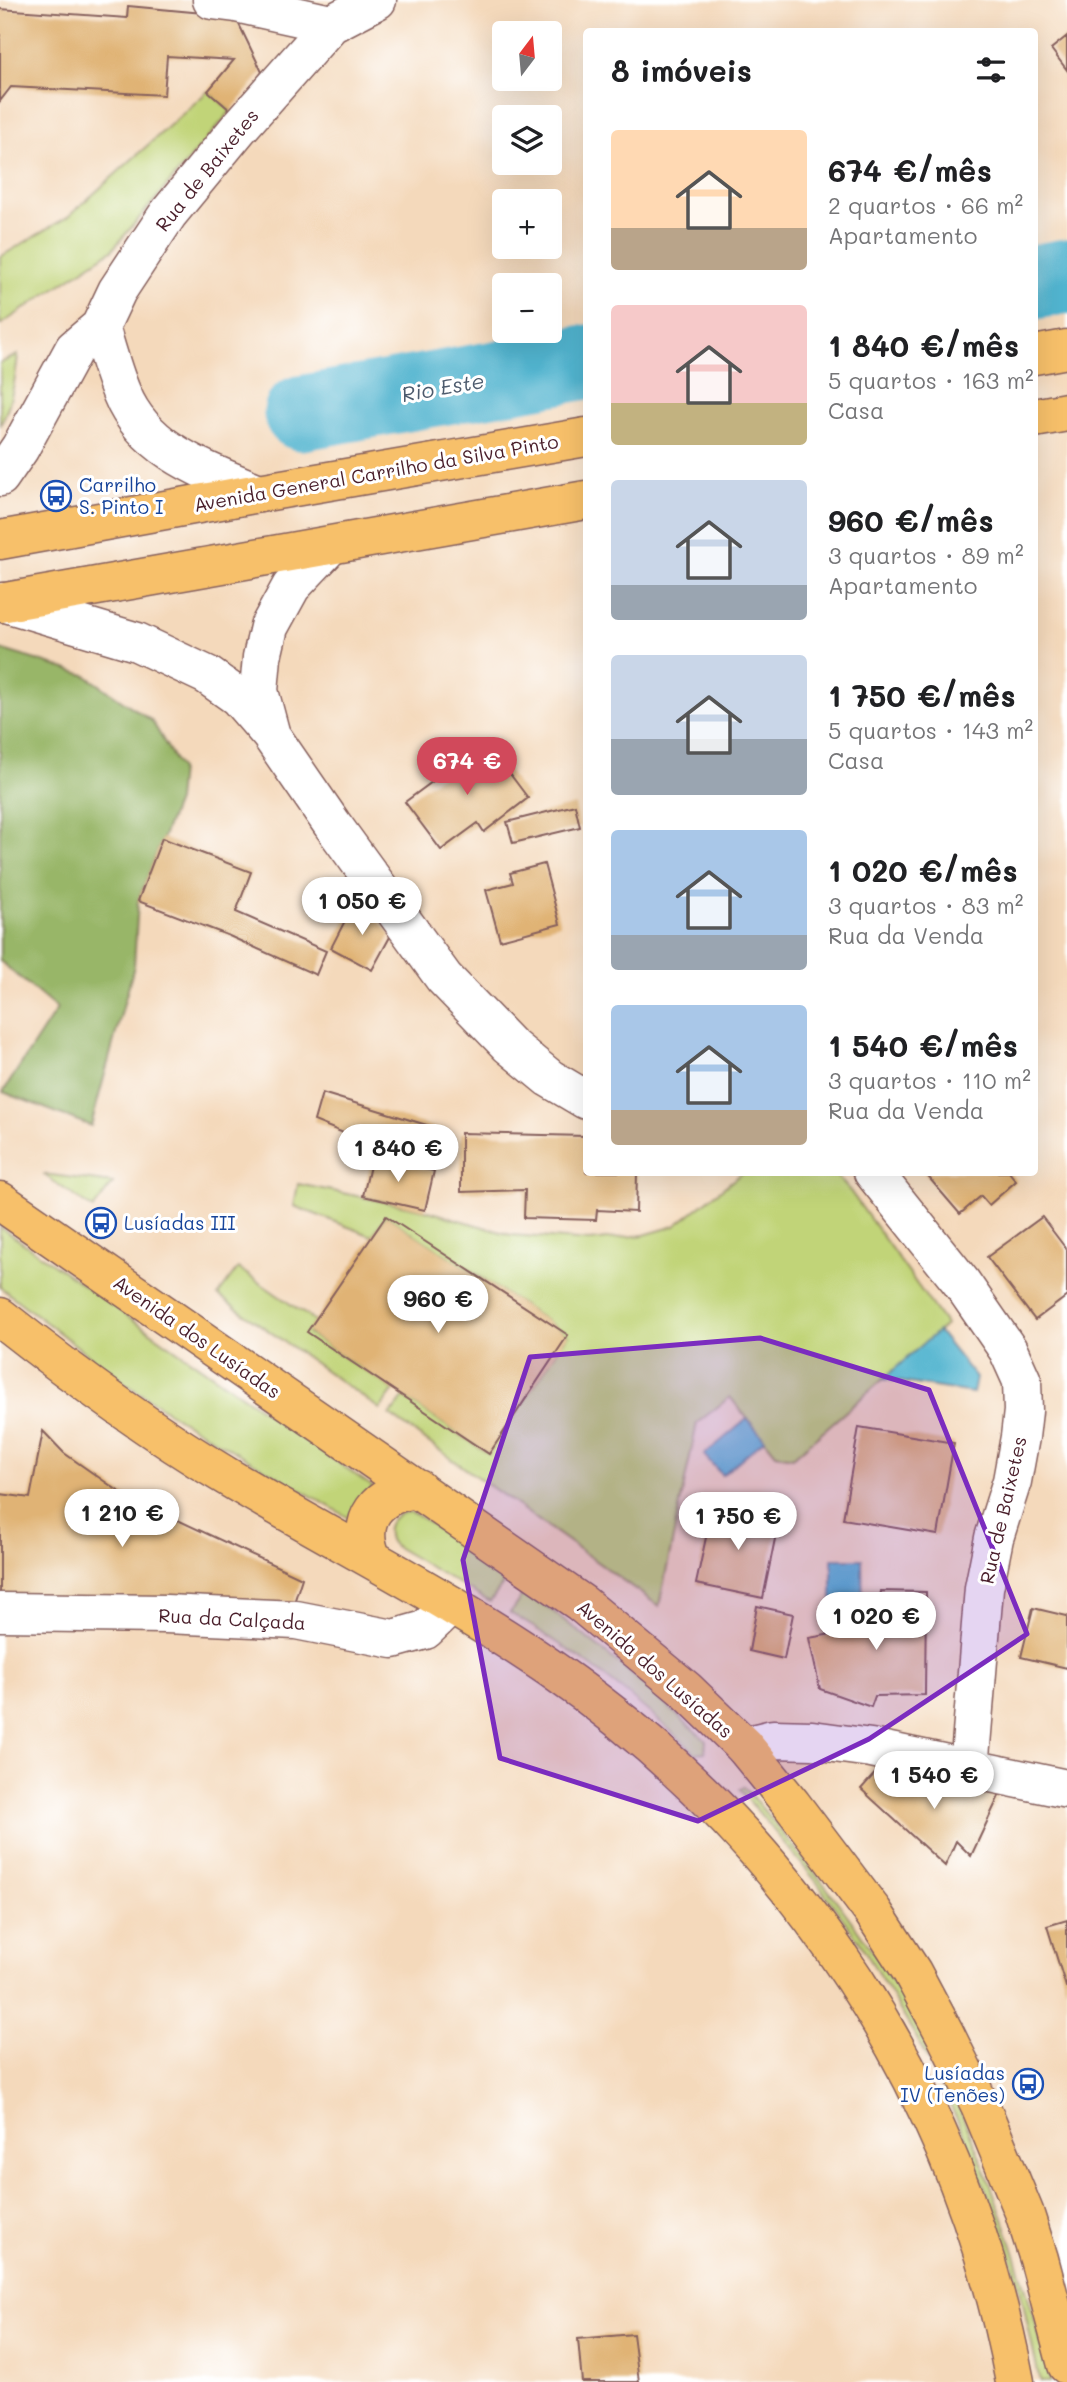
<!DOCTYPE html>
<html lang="pt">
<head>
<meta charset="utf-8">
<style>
  :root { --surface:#fff; --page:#f2f2f2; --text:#202124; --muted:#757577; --accent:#d1495b }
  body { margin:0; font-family:Mali,sans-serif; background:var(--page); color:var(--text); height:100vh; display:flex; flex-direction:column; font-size:26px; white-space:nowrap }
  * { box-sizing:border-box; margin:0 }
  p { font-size:23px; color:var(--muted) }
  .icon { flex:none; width:38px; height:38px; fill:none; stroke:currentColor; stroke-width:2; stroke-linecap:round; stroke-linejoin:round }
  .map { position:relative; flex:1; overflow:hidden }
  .side { position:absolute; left:583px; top:28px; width:455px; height:1148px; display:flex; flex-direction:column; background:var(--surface); border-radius:7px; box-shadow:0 7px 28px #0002 }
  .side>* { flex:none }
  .needle { width:46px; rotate:16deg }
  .tools { position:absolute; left:492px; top:21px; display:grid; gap:14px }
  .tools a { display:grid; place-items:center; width:70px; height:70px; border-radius:7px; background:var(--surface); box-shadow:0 7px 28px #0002; font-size:35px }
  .price { position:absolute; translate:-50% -60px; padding:0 16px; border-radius:24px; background:#fff; color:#222; font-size:23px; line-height:46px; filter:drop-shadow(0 2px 4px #0008) }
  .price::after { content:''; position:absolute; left:50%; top:42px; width:21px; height:16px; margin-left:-10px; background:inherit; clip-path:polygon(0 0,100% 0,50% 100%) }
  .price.active { background:var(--accent); color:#fff }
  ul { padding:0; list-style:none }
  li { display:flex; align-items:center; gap:21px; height:175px; padding:0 28px }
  li span { display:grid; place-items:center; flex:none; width:196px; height:140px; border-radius:7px; color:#555 }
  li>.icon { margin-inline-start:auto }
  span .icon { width:84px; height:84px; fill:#fffc; stroke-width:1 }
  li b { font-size:30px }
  h2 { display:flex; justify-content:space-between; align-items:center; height:84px; padding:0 28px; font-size:30px }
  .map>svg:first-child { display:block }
  .green { fill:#c1d478; stroke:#867a52; stroke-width:2 }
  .forest { fill:#98b668; stroke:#716a4a; stroke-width:2 }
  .water { fill:#51b4cf; stroke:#4e6a7d; stroke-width:2 }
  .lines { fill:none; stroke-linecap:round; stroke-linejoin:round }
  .river { stroke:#51b4cf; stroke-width:75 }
  .building { fill:#e0b374 }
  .minor-casing { stroke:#86605d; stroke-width:41 }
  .major-casing { stroke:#86605d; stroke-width:41 }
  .minor { stroke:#fff; stroke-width:38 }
  .major { stroke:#f7c06b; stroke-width:38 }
  .marked { fill:#7b2cbf; fill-opacity:0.2; stroke:#7b2cbf; stroke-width:5; stroke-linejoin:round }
  .labels { text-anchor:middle; stroke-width:6; stroke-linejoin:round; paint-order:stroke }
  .street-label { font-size:19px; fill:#4a1f2b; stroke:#fff }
  .transit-label { font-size:19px; fill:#164399; stroke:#fff; text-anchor:start }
  .water-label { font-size:21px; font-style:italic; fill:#4d5b6d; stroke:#fff }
</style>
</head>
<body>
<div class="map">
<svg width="1067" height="2382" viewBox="0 0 1067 2382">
  <rect width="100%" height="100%" fill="#fff"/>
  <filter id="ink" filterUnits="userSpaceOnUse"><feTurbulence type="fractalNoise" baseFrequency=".0143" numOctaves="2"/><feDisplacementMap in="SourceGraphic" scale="14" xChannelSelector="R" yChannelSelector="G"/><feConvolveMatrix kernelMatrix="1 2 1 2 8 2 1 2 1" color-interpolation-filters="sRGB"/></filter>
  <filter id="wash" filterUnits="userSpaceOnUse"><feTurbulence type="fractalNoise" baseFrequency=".00686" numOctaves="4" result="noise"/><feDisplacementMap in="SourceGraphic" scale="28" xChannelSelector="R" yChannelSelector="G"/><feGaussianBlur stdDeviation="1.57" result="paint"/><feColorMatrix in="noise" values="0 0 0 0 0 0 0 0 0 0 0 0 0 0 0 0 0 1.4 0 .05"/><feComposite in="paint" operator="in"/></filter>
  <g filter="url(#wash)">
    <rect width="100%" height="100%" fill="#f4d9bb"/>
    <path class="green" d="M 208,91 L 231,111 L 112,250 L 0,325 L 0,257 L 69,216 Z
      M 18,355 C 15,381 12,402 0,426 L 0,363 Z
      M 742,1173 L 834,1173 L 850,1191 L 946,1325 L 793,1457 L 776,1454 L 730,1397 L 697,1423 L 659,1606 L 390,1415 L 404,1397 L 489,1454 L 568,1335 L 386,1216 L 372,1236 L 294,1206 L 298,1184 L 425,1210 L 511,1235 L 590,1241 L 644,1235 L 675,1226 Z
      M 43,1174 L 113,1183 L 93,1209 Z
      M 0,1227 L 373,1487 L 351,1519 L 179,1419 L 122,1381 L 0,1287 Z
      M 238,1268 L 315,1321 L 308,1333 L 394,1390 L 380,1409 L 218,1295 Z
      M 409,1512 L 417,1515 L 508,1577 L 490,1602 L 396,1547 L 389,1540 C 384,1524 393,1514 409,1512 Z
      M 526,1590 L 626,1669 L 706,1741 L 705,1752 L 695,1753 C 638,1700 578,1652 510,1613 Z
      M 744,1787 C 797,1850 851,1914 894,1985 C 969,2107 1017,2243 1051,2382 L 1040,2382 L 1019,2284 L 998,2219 L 958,2121 L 918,2040 L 859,1941 L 816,1881 L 740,1790 Z"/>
    <path class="forest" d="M 0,649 L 85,675 L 152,721 L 180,769 L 177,801 L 138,901 L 134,966 L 91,1126 L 3,1092 L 57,1009 L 0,961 Z"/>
    <path class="water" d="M 938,1331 L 976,1378 L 973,1393 L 883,1379 Z
      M 747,1419 L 765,1439 L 722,1475 L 704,1455 Z
      M 832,1559 L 862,1559 L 863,1613 L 832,1613 Z"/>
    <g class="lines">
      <path class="river" d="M 1034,282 L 1067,276
        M 301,413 L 586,362"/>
    </g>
    <g id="blocks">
      <path class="building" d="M 128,6 L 235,16 L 262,72 L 231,111 L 208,91 L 234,60 L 167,56 L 164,95 L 11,87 L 0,101 L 0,9 L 127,18 Z
        M 1067,36 L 1067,70 L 1051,49 Z
        M 486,742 L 528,798 L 484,832 L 478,823 L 441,850 L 405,802 Z
        M 575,805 L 580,827 L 513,843 L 507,822 Z
        M 162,838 L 251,872 L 236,912 L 326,951 L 316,975 L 227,935 L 138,901 Z
        M 544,864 L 560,924 L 500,940 L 486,890 L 513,883 L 510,873 Z
        M 354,903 L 370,909 L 391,935 L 372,970 L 331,948 Z
        M 322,1093 L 443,1130 L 435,1159 L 373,1145 L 314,1121 Z
        M 461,1133 L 586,1136 L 586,1172 L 637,1172 L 636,1212 L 597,1210 L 596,1220 L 524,1218 L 525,1190 L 461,1192 Z
        M 372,1157 L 434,1171 L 425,1210 L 363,1196 Z
        M 924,1172 L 1009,1172 L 1016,1181 L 989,1205 L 981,1196 L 960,1214 Z
        M 386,1216 L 568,1335 L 489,1454 L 307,1332 Z
        M 1042,1217 L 1067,1250 L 1067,1296 L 1035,1320 L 987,1257 Z
        M 859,1427 L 954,1443 L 938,1535 L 843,1519 Z
        M 43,1431 L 64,1453 L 124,1495 L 302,1578 L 291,1612 L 0,1597 L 0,1494 L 30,1498 Z
        M 713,1505 L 779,1519 L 763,1598 L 696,1584 Z
        M 881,1591 L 926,1592 L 925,1695 L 875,1696 L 871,1707 L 820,1689 L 809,1638 L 832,1634 L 831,1627 L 877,1620 Z
        M 757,1606 L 793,1614 L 784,1659 L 749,1651 Z
        M 1033,1608 L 1067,1616 L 1067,1668 L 1021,1657 Z
        M 877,1771 L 1000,1794 L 971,1856 L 956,1841 L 945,1866 L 861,1789 Z
        M 1067,1920 L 1067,1987 L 1066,1987 L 1047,1926 Z
        M 633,2334 L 639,2382 L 582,2382 L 578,2339 Z"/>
    </g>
  </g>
  <g filter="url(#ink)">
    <use href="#blocks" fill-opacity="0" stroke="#86605d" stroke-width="2"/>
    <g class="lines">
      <g class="minor-casing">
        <path id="minor" d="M 212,0 L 236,3 L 331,24 L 377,0
          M 100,327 C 107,350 113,373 122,394 C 145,451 207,471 259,493
          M 0,477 L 20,448 L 74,349 L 100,327 L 117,291 L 168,214 L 238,129 L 331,24
          M 3,602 L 137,642 L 207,675 L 238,697 L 270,734 L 332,824 L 444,978 L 509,1045 L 549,1078 L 586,1100
          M 270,732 L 259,691 L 262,657 L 269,627 L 291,587 L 329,547
          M 873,1172 L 961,1282 L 1008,1350 L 1022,1381 L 1023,1411 L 1020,1437 L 1012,1481 L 994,1538 L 984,1588 L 969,1769
          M 0,1612 L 166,1614 L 296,1620 L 393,1639 L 425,1630 L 451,1605
          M 744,1746 L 773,1739 L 812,1740 L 871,1748 L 1067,1789"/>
      </g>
      <g class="major-casing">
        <path id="major" d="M 1034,355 L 1067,349
          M 1034,418 L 1067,412
          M 0,540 L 259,493 L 586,437
          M 0,603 L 586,500
          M 0,1201 L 581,1603 L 686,1690 L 744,1746 L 792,1805 L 873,1912 L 912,1972 L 945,2034 L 980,2105 L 1024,2212 L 1039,2259 L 1067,2365
          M 0,1317 C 72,1374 147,1429 226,1476 C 333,1540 446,1596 550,1668 C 795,1837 960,2089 1015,2382
          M 372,1559 C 355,1519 377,1493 418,1489"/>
      </g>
      <use href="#minor" class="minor"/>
      <use href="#major" class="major"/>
    </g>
  </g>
  <path class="marked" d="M 760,1338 L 929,1390 L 1027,1634 L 869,1739 L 698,1821 L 500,1758 L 463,1560 L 530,1357 Z"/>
  <defs>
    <g id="bus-ring" transform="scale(1.575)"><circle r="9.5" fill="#fff" stroke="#1a4fb4" stroke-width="1.5"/><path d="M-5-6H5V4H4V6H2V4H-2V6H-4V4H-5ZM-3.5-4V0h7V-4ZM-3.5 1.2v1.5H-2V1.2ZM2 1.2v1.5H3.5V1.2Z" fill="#1a4fb4"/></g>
  </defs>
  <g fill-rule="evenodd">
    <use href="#bus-ring" x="56" y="496"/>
    <use href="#bus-ring" x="101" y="1223"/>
    <use href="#bus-ring" x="1028" y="2084"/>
  </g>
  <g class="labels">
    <g class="street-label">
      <text transform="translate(207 170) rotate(-51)" y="7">Rua de Baixetes</text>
      <text transform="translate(376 473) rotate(-10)" y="7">Avenida General Carrilho da Silva Pinto</text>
      <text transform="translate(197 1337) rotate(35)" y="7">Avenida dos Lusíadas</text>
      <text transform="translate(1003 1510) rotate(-77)" y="7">Rua de Baixetes</text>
      <text transform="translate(232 1619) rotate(3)" y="7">Rua da Calçada</text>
      <text transform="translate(655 1669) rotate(41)" y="7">Avenida dos Lusíadas</text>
    </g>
    <g class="transit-label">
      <text x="79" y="492">Carrilho<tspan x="79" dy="22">S. Pinto I</tspan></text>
      <text x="124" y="1230">Lusíadas III</text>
      <text x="1005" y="2080" text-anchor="end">Lusíadas<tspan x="1005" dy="22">IV (Tenões)</tspan></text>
    </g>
    <g class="water-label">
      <text transform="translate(443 388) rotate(-10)" y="7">Rio Este</text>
    </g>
  </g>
</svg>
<div class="tools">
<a><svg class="needle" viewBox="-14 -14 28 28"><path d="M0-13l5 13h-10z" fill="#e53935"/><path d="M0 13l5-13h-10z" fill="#757577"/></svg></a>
<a><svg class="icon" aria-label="layers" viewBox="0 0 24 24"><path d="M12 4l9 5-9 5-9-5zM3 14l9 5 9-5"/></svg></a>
<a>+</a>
<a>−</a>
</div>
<b class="price active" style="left:467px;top:797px">674 €</b>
<b class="price" style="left:362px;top:937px">1 050 €</b>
<b class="price" style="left:398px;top:1184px">1 840 €</b>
<b class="price" style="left:438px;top:1335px">960 €</b>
<b class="price" style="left:122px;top:1549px">1 210 €</b>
<b class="price" style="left:738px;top:1552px">1 750 €</b>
<b class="price" style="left:876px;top:1652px">1 020 €</b>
<b class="price" style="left:934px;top:1811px">1 540 €</b>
<section class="side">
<h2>8 imóveis<svg class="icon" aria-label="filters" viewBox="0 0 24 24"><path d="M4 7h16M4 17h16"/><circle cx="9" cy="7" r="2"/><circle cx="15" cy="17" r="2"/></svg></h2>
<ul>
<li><span style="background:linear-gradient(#ffd9b3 70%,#b9a48a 0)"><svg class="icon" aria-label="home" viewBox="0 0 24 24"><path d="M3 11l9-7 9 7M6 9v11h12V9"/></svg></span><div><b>674 €/mês</b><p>2 quartos · 66 m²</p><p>Apartamento</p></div></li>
<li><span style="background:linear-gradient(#f6c9c9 70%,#c2b280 0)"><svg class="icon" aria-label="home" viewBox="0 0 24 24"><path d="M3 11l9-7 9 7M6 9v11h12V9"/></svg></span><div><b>1 840 €/mês</b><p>5 quartos · 163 m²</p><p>Casa</p></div></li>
<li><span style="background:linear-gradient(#c9d6e8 75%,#9aa5b1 0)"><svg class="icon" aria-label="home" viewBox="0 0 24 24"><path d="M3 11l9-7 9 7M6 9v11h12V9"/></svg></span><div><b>960 €/mês</b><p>3 quartos · 89 m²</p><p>Apartamento</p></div></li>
<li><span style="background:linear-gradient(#c9d6e8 60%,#9aa5b1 0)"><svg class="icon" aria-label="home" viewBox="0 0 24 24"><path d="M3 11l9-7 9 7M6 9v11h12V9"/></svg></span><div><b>1 750 €/mês</b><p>5 quartos · 143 m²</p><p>Casa</p></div></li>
<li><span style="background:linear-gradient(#a9c7e8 75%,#9aa5b1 0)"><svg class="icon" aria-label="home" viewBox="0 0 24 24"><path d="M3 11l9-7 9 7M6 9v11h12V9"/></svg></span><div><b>1 020 €/mês</b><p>3 quartos · 83 m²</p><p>Rua da Venda</p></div></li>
<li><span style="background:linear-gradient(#a9c7e8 75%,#b9a48a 0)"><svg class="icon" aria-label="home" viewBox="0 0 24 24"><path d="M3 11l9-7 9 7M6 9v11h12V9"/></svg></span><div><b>1 540 €/mês</b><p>3 quartos · 110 m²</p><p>Rua da Venda</p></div></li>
</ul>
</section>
</div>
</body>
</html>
